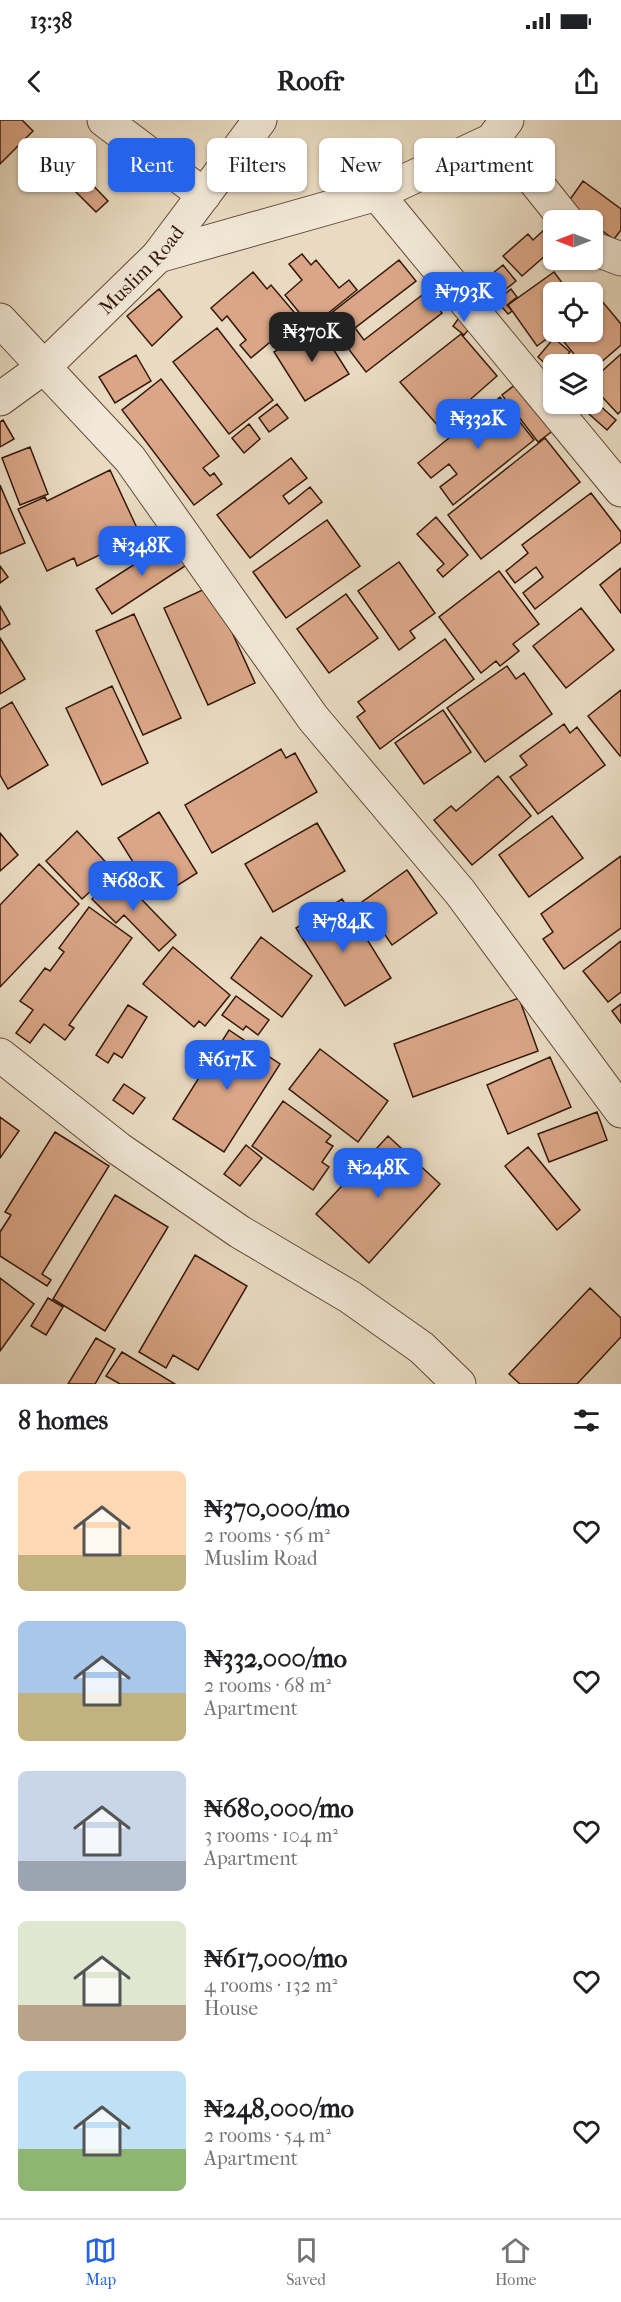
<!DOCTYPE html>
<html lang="en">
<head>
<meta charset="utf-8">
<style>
  :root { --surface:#fff; --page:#f6f6f6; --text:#202124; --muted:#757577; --line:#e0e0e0; --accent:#2563eb }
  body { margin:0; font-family:"IM FELL French Canon",serif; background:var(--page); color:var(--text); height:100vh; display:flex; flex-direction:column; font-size:22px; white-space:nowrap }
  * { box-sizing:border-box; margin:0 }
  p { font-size:20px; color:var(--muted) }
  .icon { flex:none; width:33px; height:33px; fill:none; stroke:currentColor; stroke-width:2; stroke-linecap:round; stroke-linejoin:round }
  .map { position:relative; height:1264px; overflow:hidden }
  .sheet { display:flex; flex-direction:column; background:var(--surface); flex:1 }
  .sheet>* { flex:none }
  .hud { position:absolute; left:18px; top:18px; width:585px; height:54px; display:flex; gap:12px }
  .needle { width:39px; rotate:270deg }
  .tools { position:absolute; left:543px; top:90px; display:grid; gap:12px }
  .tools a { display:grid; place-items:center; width:60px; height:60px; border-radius:9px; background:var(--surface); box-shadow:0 2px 4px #0004; font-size:30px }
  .price { position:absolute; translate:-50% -51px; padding:0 14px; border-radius:12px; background:var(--accent); color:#fff; font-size:20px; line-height:39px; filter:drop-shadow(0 2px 3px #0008) }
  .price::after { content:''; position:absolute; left:50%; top:36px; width:18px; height:14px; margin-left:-9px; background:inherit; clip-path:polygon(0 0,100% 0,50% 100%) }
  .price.current { background:#222; color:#fff }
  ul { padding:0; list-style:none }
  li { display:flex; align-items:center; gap:18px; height:150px; padding:0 18px }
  li span { display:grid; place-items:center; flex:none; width:168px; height:120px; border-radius:9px; color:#555 }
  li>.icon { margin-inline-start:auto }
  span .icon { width:72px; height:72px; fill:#fffc; stroke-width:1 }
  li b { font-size:26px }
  h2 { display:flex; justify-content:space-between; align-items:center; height:72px; padding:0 18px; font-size:26px }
  .tag { padding:0 21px; border-radius:9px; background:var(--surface); box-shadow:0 2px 4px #0004; font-size:21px; line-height:54px }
  .tag.current { background:var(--accent); color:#fff }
  .status { display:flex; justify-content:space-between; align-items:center; height:42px; padding:0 30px; background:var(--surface); direction:ltr }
  .status svg { height:16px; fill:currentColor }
  header { display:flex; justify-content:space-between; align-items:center; height:78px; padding:0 18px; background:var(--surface); font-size:27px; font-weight:700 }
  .tabs { display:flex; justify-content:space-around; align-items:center; height:84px; border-top:2px solid var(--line); background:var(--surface); font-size:16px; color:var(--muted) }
  .tabs a { display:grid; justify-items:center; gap:3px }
  .tabs .current { color:var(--accent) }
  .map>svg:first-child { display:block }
  .building { fill:#daa687; stroke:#361809; stroke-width:1.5 }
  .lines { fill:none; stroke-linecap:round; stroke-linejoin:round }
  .minor-casing { stroke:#634937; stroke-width:35 }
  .minor { stroke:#f1e8d7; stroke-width:33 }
  .labels { text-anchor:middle; stroke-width:6; stroke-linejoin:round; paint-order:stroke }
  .street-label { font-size:20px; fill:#361809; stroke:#f1e8d7 }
</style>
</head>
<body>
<div class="status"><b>13:38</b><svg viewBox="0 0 49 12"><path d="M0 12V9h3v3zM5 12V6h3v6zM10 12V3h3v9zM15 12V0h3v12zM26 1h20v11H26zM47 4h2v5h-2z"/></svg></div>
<header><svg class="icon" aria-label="back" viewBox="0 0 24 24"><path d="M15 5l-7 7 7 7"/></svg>Roofr<svg class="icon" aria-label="share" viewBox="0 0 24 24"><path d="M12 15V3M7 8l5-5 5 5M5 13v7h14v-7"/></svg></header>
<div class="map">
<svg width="621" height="1264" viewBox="0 0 621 1264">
  <rect width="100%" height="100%" fill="#e9dbc2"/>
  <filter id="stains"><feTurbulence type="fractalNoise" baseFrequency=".00333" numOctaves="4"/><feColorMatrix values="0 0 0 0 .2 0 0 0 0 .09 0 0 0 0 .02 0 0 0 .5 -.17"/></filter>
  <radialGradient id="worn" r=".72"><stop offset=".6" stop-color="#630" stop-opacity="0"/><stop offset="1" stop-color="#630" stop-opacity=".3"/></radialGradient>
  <path class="building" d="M 0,0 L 22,0 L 33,11 L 0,44 Z
    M 84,56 L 108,81 L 96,92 L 72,68 Z
    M 583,61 L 621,89 L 621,110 L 614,119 L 592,104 L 592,100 L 588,100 L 566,85 Z
    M 544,110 L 554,120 L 554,128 L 522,156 L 503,136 L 528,114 L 533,120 Z
    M 302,134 L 311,145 L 316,140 L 339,168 L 349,160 L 357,170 L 311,207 L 285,175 L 302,160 L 289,144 Z
    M 399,140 L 416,161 L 355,208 L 364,220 L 426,172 L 442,193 L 366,252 L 325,198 Z
    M 503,145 L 516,161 L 495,178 L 482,162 Z
    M 253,152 L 267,169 L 271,165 L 299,198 L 251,238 L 240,225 L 246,220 L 227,196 L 222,201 L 211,188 Z
    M 554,152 L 569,172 L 554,172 L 554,212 L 556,212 L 537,226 L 508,185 Z
    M 159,169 L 182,197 L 152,226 L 127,196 Z
    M 511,169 L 517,177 L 507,185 L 512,191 L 508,194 L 497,181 Z
    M 601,180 L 621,204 L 621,225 L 592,250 L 592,244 L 572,244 L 578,239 L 559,216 L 565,212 L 592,212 L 592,188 Z
    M 464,191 L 476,201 L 464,215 L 453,206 Z
    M 318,205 L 349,254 L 305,281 L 274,232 Z
    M 217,208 L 273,280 L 229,314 L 173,242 Z
    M 461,214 L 497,256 L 439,307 L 400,262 Z
    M 554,218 L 570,232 L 559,244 L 554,244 L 553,251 L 538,237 Z
    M 621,234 L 621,291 L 618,294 L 592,266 L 592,260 Z
    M 136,235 L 151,261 L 115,283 L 99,257 Z
    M 525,257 L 559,306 L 538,322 L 502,275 Z
    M 161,259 L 219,336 L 203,348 L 210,356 L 214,353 L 222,364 L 194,385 L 122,290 Z
    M 500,277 L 534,320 L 453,385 L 440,367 L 457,354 L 449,344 L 431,358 L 418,343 Z
    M 277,284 L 288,298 L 269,312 L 259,298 Z
    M 598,284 L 616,300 L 607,310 L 589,294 Z
    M 3,300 L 14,319 L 0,327 L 0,302 Z
    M 249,304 L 260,319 L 244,333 L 232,318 Z
    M 545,318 L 580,362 L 481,439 L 448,395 Z
    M 30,327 L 48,374 L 20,385 L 2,338 Z
    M 291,338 L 307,358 L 283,376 L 289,384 L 310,367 L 322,382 L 250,438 L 217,395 Z
    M 110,350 L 137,408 L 110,420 L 114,428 L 77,446 L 74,438 L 47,451 L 18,389 L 45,377 L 47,381 Z
    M 0,365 L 25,423 L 0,434 Z
    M 591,373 L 621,412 L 621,422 L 535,489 L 523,473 L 543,457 L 536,447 L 515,463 L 506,451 L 528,433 L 522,425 Z
    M 436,397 L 468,435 L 443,457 L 437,450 L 444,444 L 417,414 Z
    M 327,400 L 360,446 L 286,498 L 253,452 Z
    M 172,420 L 188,444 L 112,494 L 96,469 Z
    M 399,442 L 435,493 L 410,511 L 415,518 L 399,530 L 358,471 Z
    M 0,446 L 8,457 L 0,463 Z
    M 621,448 L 621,493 L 600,465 Z
    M 499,451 L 539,504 L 513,524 L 519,531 L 500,546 L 496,541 L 481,553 L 439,497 Z
    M 211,466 L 255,563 L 208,585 L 164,488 Z
    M 346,474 L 378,518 L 329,553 L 297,509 Z
    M 0,486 L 10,504 L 0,510 Z
    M 581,488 L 614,530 L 566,568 L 533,526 Z
    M 134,494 L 181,598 L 143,615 L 96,511 Z
    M 0,518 L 25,559 L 0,574 Z
    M 445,519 L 474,559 L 380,629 L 357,597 L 365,591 L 358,582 Z
    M 507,546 L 516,559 L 524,553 L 552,594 L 485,642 L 447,588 Z
    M 112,566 L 148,643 L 102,665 L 66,588 Z
    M 621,570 L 621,635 L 620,636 L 588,596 Z
    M 12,582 L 48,645 L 8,669 L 0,655 L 0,589 Z
    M 443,590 L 471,632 L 424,664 L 395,623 Z
    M 564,604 L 570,613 L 577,607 L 605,645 L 538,694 L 510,657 L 527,645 L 520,636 Z
    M 281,629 L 286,638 L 295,633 L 317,672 L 212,733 L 185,685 Z
    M 498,656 L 531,696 L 472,745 L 434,700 L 451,686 L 456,691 Z
    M 159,692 L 197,753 L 156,779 L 118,718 Z
    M 552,696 L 583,738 L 529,777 L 499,735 Z
    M 317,703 L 345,751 L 273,792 L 245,744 Z
    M 77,711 L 113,750 L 82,779 L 46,741 Z
    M 0,713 L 18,735 L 0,751 Z
    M 621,736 L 621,808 L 564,849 L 543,819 L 553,812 L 541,794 Z
    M 39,744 L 79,784 L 0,867 L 0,785 Z
    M 407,750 L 437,793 L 392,825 L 362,782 Z
    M 118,755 L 176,815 L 159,831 L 124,795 L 116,803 L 92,779 Z
    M 342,779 L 391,858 L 345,886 L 296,808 Z
    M 89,787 L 132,818 L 69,905 L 74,908 L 65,920 L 44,904 L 30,923 L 16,913 L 33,890 L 20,881 L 45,848 L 50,851 L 64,832 L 59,828 Z
    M 261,817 L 312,856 L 282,897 L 231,858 Z
    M 621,821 L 621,872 L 608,882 L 583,851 Z
    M 173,827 L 230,875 L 205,906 L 199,901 L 194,907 L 143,864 Z
    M 236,876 L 269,900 L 258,915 L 246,906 L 243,910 L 222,895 Z
    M 519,878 L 538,931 L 413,977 L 394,924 Z
    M 621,884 L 621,903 L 612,891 Z
    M 128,885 L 147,897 L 122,938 L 114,933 L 108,943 L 96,935 Z
    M 229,910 L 280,944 L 224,1032 L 173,999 Z
    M 320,929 L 388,981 L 358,1022 L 289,969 Z
    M 550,937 L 571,987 L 508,1014 L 487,965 Z
    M 124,964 L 145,978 L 133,994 L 113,980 Z
    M 283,981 L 331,1016 L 326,1022 L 333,1026 L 322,1042 L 329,1047 L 313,1070 L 252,1026 Z
    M 597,992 L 607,1020 L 549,1042 L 538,1014 Z
    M 0,997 L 19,1011 L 0,1038 Z
    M 55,1012 L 109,1046 L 42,1154 L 51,1160 L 47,1166 L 0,1136 L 0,1112 L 11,1095 L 5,1092 Z
    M 388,1016 L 440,1064 L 369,1143 L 316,1094 Z
    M 246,1025 L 262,1038 L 240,1066 L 224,1054 Z
    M 528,1027 L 580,1090 L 557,1110 L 505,1046 Z
    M 115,1075 L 168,1107 L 105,1211 L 53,1179 Z
    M 195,1135 L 247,1166 L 198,1250 L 173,1235 L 166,1248 L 139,1232 Z
    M 0,1158 L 34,1184 L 0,1231 Z
    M 590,1168 L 621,1198 L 621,1217 L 577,1264 L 520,1264 L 509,1254 Z
    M 48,1178 L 63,1187 L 46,1215 L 31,1206 Z
    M 96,1218 L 115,1229 L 95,1264 L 68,1264 Z
    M 122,1232 L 175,1264 L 120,1264 L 106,1256 Z"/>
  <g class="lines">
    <g class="minor-casing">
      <g id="minor">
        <path d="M 104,0 L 204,75"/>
        <path d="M 492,20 L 526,50 L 566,100"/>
        <path d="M 377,74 L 621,370"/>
        <path d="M 592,128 L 621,139"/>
        <path d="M 158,136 L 377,74 L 492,20 L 507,0"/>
        <path d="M 0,200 L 130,339 L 313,598 L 460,772 L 621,991"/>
        <path id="s1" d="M 0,279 L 44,247 L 158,136 L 260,0"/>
        <path d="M 0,935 L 119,1029 L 240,1112 L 350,1177 L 422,1228 L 459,1264"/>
      </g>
    </g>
    <use href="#minor" class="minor"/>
  </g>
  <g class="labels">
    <g class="street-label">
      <text dy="7" stroke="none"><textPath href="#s1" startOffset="192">Muslim Road</textPath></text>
    </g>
  </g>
  <rect width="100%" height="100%" filter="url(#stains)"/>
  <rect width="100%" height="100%" fill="url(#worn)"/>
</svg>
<div class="tools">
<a><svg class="needle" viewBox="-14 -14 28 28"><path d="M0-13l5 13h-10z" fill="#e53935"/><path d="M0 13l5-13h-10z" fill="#757577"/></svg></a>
<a><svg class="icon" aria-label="locate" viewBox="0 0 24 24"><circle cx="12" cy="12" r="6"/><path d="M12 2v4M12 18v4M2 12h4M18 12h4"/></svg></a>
<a><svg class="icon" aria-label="layers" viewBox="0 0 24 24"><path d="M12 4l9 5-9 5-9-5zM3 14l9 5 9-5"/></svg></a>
</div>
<b class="price" style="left:464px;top:203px">₦793K</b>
<b class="price current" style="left:312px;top:243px">₦370K</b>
<b class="price" style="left:478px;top:330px">₦332K</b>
<b class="price" style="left:142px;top:457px">₦348K</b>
<b class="price" style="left:133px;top:792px">₦680K</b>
<b class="price" style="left:343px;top:833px">₦784K</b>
<b class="price" style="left:227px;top:971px">₦617K</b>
<b class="price" style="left:378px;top:1079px">₦248K</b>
<div class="hud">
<a class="tag">Buy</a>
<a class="tag current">Rent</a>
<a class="tag">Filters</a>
<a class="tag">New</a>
<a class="tag">Apartment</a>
</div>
</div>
<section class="sheet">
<h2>8 homes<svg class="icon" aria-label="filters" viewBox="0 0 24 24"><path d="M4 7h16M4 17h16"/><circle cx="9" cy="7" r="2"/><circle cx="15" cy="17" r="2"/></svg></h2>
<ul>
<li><span style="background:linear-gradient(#ffd9b3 70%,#c2b280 0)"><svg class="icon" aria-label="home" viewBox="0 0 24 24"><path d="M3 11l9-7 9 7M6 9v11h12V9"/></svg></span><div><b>₦370,000/mo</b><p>2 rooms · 56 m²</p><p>Muslim Road</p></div><svg class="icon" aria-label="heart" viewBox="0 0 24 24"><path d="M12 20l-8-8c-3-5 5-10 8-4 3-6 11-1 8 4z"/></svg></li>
<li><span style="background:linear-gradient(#a9c7e8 60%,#c2b280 0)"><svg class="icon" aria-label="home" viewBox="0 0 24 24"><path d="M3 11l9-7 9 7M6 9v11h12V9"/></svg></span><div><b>₦332,000/mo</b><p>2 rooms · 68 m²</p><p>Apartment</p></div><svg class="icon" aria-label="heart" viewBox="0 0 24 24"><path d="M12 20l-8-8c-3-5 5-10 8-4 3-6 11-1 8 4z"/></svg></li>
<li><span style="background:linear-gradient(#c9d6e8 75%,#9aa5b1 0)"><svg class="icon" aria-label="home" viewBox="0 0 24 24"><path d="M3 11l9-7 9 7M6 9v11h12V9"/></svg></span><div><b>₦680,000/mo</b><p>3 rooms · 104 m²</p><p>Apartment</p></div><svg class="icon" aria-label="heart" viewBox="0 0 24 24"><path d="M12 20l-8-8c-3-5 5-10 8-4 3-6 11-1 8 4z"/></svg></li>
<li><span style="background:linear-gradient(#dfe7d0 70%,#b9a48a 0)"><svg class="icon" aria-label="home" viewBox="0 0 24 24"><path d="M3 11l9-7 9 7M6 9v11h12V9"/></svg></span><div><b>₦617,000/mo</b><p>4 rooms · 132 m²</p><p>House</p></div><svg class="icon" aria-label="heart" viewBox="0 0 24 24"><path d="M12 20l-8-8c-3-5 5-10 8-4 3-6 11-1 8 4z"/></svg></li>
<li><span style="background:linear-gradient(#bfe0f5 65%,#8fb573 0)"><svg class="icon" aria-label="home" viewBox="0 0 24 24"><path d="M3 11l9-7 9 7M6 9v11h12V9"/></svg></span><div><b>₦248,000/mo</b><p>2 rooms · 54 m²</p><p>Apartment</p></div><svg class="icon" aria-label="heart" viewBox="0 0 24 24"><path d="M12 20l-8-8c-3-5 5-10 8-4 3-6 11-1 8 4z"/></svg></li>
</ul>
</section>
<nav class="tabs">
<a class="current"><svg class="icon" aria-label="map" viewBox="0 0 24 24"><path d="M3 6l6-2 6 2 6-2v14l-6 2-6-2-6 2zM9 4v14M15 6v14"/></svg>Map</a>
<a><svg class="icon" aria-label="saved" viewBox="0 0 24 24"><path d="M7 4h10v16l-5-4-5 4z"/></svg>Saved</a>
<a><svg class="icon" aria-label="home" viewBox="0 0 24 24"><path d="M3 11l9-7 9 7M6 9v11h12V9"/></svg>Home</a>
</nav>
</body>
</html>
